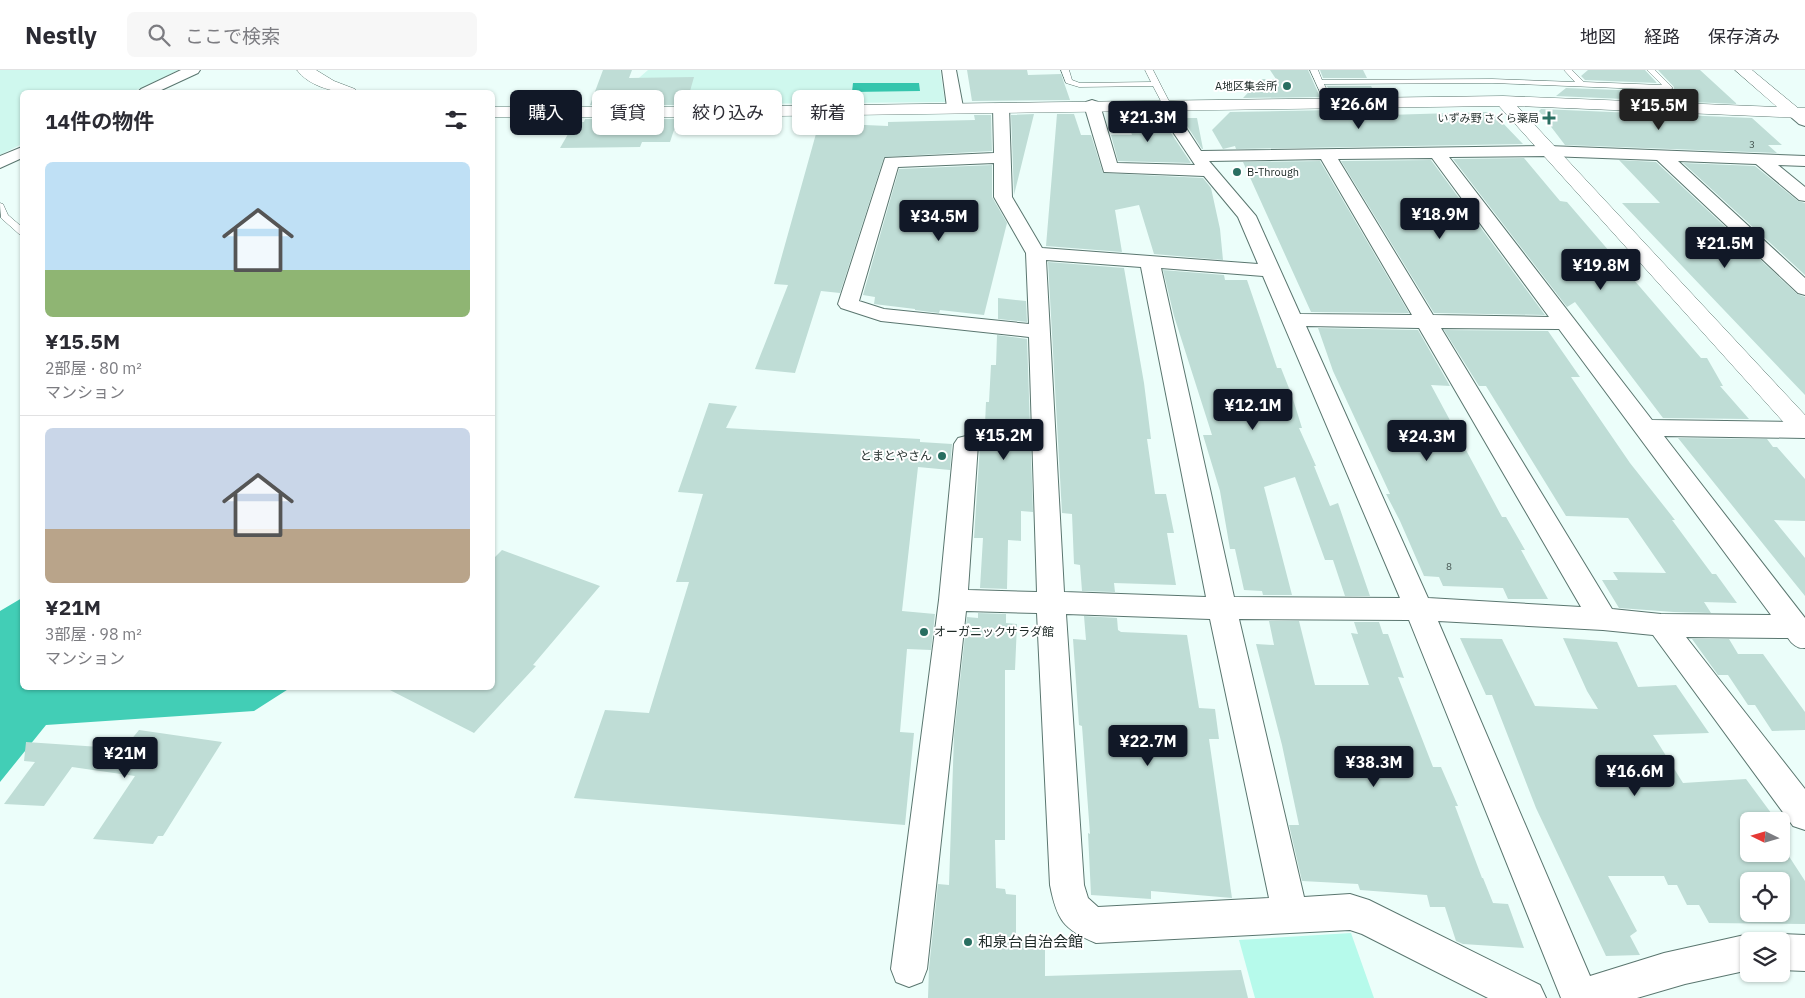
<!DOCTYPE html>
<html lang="ja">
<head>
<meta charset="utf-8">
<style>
  :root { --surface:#fff; --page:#f7f7f7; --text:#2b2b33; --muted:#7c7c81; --line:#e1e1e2; --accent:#111827 }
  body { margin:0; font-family:"IBM Plex Sans","Noto Sans JP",sans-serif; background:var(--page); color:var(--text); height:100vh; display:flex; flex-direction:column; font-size:19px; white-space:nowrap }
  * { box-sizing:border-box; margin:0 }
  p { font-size:16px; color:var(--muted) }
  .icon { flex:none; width:28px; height:28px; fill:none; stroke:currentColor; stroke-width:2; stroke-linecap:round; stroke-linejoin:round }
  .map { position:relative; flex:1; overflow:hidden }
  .sheet { position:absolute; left:20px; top:20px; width:475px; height:600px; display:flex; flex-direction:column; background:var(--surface); border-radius:8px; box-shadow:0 1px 4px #0004 }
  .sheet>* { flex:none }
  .guide { position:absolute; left:510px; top:20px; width:475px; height:45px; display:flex; gap:10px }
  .needle { width:32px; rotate:275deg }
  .buttons { position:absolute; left:1740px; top:742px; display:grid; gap:10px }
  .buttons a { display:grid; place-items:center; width:50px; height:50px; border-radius:8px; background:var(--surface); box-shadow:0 1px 4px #0004; font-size:25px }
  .price { position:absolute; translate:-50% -42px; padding:0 11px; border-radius:5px; background:var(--accent); color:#fff; font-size:16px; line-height:32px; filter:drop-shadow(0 1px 2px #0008) }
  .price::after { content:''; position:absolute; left:50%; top:30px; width:15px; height:11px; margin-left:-8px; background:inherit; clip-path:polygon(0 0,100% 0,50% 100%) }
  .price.current { background:#222; color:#fff }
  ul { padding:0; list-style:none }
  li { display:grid; align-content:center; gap:10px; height:265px; padding:0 25px }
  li+li { border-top:1px solid var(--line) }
  li span { display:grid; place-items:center; height:155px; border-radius:8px; color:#555 }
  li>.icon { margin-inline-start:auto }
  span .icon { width:90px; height:90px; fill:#fffc; stroke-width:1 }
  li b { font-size:21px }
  h2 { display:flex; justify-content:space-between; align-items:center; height:60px; padding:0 25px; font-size:21px }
  .chip { padding:0 18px; border-radius:8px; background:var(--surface); box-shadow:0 1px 4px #0004; font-size:18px; line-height:45px }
  .chip.current { background:var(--accent); color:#fff }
  header { display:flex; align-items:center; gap:30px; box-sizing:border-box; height:70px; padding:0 25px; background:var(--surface); border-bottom:1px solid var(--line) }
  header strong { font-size:24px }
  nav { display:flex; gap:28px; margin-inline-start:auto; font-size:18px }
  .search { width:350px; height:45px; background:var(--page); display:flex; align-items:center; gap:12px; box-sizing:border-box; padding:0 18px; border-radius:8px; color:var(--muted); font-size:19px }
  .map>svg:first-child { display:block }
  .built { fill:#cff8ee }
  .green { fill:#b6faeb }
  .forest { fill:#42ceb6 }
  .water { fill:#35c5ad }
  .building { fill:#bfddd6; fill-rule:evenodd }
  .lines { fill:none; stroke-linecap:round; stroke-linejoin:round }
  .lane-casing { stroke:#5a766f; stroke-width:1 }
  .street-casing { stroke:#5a766f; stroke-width:2 }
  .secondary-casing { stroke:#5a766f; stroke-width:1 }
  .lane { fill:#fff; fill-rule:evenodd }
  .street { fill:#fff; fill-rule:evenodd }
  .secondary { fill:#fff; fill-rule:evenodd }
  .poi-dot { fill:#296e61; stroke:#fff; stroke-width:2 }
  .labels { text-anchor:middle; stroke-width:4; stroke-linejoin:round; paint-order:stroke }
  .number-label { font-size:10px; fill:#465753 }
  .far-poi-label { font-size:11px; fill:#1e2a27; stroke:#fff; text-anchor:end }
  .poi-label { font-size:12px; fill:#1e2a27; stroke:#fff; text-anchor:end }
  .near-poi-label { font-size:15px; fill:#1e2a27; stroke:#fff; text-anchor:start }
</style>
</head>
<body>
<header>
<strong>Nestly</strong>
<div class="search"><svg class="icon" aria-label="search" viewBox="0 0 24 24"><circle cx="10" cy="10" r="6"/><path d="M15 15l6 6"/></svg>ここで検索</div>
<nav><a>地図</a><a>経路</a><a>保存済み</a></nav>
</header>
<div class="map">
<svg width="1805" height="928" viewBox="0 0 1805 928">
  <rect width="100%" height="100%" fill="#ecfefa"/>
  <path class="built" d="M 0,0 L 179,0 L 132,22 L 22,22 L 22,74 L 0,85 Z
    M 648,0 L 940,0 L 945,32 L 608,35 Z"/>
  <path class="green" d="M 1351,863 L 1374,928 L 1255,928 L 1239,870 Z"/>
  <path class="forest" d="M 22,528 L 22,618 L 290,618 L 254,641 L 46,655 L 0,712 L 0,541 Z"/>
  <path class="water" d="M 853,13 L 919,13 L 920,21 L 852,22 Z"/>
  <path class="building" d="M 603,0 L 632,0 L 629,8 L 694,7 L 686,35 L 590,35 Z
    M 967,0 L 1027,0 L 1028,5 L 1061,4 L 1070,30 L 972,31 Z
    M 1270,0 L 1308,0 L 1320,27 L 1243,28 L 1261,9 L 1276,9 Z
    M 1320,0 L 1363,0 L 1367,8 L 1323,8 Z
    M 1588,0 L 1645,0 L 1657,13 L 1585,10 L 1581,6 Z
    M 1658,0 L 1700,0 L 1737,34 L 1556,26 L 1566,18 L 1669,22 L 1674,20 L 1674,17 Z
    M 1327,16 L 1371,16 L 1377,26 L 1332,26 Z
    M 1384,39 L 1387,45 L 1486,42 L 1496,46 L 1523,74 L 1236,79 L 1235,76 L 1223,79 L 1212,60 L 1230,42 Z
    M 1541,39 L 1752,48 L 1782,75 L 1768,75 L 1777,83 L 1565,75 L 1539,41 Z
    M 1034,44 L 1014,125 L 1011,45 Z
    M 1057,44 L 1074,44 L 1081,65 L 1091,65 L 1103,103 L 1203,108 L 1211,118 L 1220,159 L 1223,190 L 1154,184 L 1139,135 L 1115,140 L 1122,182 L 1046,176 Z
    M 974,45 L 991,45 L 992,81 L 884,87 L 840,223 L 821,221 L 795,303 L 755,299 L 788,215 L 774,214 L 819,53 L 888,56 L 888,52 L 975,50 Z
    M 1126,48 L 1161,48 L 1191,93 L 1118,91 L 1111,65 L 1132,65 Z
    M 1182,48 L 1197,48 L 1203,79 L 1202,79 Z
    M 585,49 L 682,49 L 679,60 L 674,60 L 670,72 L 642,72 L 640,77 L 560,78 L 575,52 L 584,52 Z
    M 1524,88 L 1560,131 L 1567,132 L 1701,288 L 1707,288 L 1723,316 L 1720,316 L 1749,349 L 1663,348 L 1575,232 L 1567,237 L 1453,89 Z
    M 1431,90 L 1545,245 L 1434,243 L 1341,91 Z
    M 1619,90 L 1656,92 L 1797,224 L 1805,227 L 1805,325 L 1622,133 L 1660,133 Z
    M 1320,91 L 1409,243 L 1311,242 L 1243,92 Z
    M 1683,93 L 1755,96 L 1798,131 L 1805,133 L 1805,205 Z
    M 992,95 L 992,127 L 1007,153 L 984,245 L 940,240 L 939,243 L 915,240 L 915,239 L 874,234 L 875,227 L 863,225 L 899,99 Z
    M 1048,192 L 1124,198 L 1144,313 L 1151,369 L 1147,369 L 1155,424 L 1166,424 L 1174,463 L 1167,463 L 1176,515 L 1114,513 L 1115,522 L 1082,521 L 1080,495 L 1074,494 L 1072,444 L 1062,443 Z
    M 1163,200 L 1224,205 L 1225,210 L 1247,210 L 1277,298 L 1281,298 L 1292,326 L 1302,358 L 1299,358 L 1316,396 L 1314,396 L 1330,436 L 1338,433 L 1370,526 L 1345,526 L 1333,490 L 1325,490 L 1295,407 L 1264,417 L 1292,525 L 1263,525 L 1262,521 L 1244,520 L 1235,479 L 1230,479 L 1220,421 L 1203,365 L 1212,365 L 1174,246 Z
    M 998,228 L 1026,231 L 1027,252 L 998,249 Z
    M 1318,258 L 1418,260 L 1450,316 L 1431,315 L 1502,447 L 1506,447 L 1525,480 L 1521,480 L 1548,529 L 1508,529 L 1503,518 L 1443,516 L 1439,507 L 1424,506 L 1400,451 L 1386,424 L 1390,424 L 1333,301 Z
    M 1444,260 L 1548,261 L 1580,307 L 1571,307 L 1630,393 L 1675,450 L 1672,450 L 1712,504 L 1716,504 L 1737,533 L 1704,532 L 1711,543 L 1674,542 L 1619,538 L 1602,510 L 1618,510 L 1613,502 L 1666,503 L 1628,448 L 1566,446 L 1486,316 L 1479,316 Z
    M 997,265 L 1027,269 L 1033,442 L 1021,441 L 1021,471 L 1008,470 L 1007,519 L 980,518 L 983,468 L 974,468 L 980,376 L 984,377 L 986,332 L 989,332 L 991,295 L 996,295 Z
    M 709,333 L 737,336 L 726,358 L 920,369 L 920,372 L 952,374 L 950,400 L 918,397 L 902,541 L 935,544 L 931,580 L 907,579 L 900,662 L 914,663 L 905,755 L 574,728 L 605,640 L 649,643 L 689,512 L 676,512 L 703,424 L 678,422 Z
    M 1678,368 L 1767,369 L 1773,377 L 1777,377 L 1805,409 L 1805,451 L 1774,450 L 1805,488 L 1805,526 Z
    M 502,480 L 600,516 L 533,595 L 536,596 L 474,663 L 386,618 L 492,618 L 492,490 Z
    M 978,543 L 1006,544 L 1006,553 L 1017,554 L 1015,600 L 1005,600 L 1005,770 L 995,770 L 996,818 L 1005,819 L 1006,824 L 1016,825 L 1016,872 L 1045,873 L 1045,906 L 1241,900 L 1248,928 L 928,928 L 929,898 L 938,814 L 949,815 L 954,666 L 967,547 L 978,548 Z
    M 1084,546 L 1117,548 L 1118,560 L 1121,562 L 1187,565 L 1199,638 L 1215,639 L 1219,669 L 1209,669 L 1232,828 L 1151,821 L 1151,829 L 1091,825 L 1088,763 L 1090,764 L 1082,656 L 1079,655 L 1073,569 L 1086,570 Z
    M 1269,551 L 1299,551 L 1315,615 L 1369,615 L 1351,563 L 1358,564 L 1354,552 L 1379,552 L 1383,564 L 1388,564 L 1404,608 L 1398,607 L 1433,697 L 1441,697 L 1458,736 L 1455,736 L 1482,808 L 1483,808 L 1493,833 L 1508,834 L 1524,878 L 1463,874 L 1456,871 L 1445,837 L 1430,837 L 1427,825 L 1360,820 L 1358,814 L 1302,811 L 1289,755 L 1299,755 L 1282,675 L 1256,574 L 1274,575 Z
    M 1460,568 L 1502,569 L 1535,636 L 1598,639 L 1587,621 L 1563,568 L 1617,572 L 1638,617 L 1676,615 L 1709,663 L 1653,665 L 1683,713 L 1746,709 L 1777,751 L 1749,751 L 1749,784 L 1781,784 L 1781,774 L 1805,811 L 1805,854 L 1709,853 L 1699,835 L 1687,835 L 1677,815 L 1668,815 L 1664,806 L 1608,806 L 1637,861 L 1630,866 L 1640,885 L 1606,886 L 1536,738 L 1492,625 L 1486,625 ZM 1749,811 L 1781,811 L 1781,844 L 1749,844 Z
    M 1692,569 L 1729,569 L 1738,584 L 1763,584 L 1805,642 L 1805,660 L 1772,661 L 1755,635 L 1748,635 L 1728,605 L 1718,605 Z
    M 139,660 L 222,672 L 163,766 L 158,766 L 153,774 L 93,769 L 135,706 L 72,697 L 44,736 L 4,734 L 35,692 L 24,691 L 26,672 L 115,678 L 121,669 L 130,671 Z"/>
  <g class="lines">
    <g class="lane-casing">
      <path id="lane" d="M 1061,0 L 1069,0 L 1072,10 L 1080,13 L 1151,12 L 1145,0 L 1153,0 L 1171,35 L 1164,37 L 1153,16 L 1079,17 L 1066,13 Z
        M 1310,0 L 1318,0 L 1322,10 L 1492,9 L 1575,12 L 1564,0 L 1572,0 L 1584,12 L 1662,15 L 1647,0 L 1655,0 L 1673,18 L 1669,20 L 1492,13 L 1324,14 L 1333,33 L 1329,35 L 1325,33 Z
        M 0,133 L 3,134 L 8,145 L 22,157 L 22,165 L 19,164 L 1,148 Z"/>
    </g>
    <g class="street-casing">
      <path id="street" d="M 181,0 L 200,0 L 198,3 L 157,22 L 138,22 L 141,19 Z
        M 942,0 L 956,0 L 963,37 L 961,40 L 949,40 L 947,37 Z
        M 1092,30 L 1098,32 L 1100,35 L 1117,93 L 1195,95 L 1155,35 L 1157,32 L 1169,32 L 1201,81 L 1548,76 L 1805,86 L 1805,96 L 1778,95 L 1805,117 L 1805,131 L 1799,130 L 1756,94 L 1678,91 L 1805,208 L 1805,225 L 1798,223 L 1657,90 L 1548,86 L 1449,87 L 1652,350 L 1805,352 L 1805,368 L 1664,366 L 1805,548 L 1805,578 C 1797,579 1792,574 1788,568 L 1686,567 L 1805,719 L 1805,760 L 1793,756 L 1653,565 L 1603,560 L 1438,551 L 1590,906 L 1664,883 L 1749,864 L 1763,871 L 1749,871 L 1749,900 L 1685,914 L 1637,928 L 1561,928 L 1409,550 L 1239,549 L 1304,827 L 1350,824 L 1369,830 L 1540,915 L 1546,928 L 1488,928 L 1362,864 L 1350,860 L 1096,873 C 1063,859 1057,850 1050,815 L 1037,543 L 966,541 L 927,899 L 922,912 L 909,917 L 896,912 L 891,899 L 939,530 L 954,374 L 958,368 L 966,366 L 974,368 L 978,374 L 968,520 L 1037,522 L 1029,267 L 881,251 L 841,238 L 838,234 L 885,88 L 994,83 L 993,37 L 995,34 L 1007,34 L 1009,37 L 1012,127 L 1042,178 L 1258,194 L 1238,147 L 1204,106 L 1104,102 L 1084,35 L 1086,32 ZM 1432,88 L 1549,247 L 1433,245 L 1338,89 ZM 1321,89 L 1412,245 L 1300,244 L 1256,146 L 1209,91 ZM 994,93 L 994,127 L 1026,183 L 1029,254 L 884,239 L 859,231 L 898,97 ZM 1046,190 L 1141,197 L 1206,527 L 1064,522 ZM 1161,198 L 1263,206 L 1400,528 L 1234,527 ZM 1306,256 L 1419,258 L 1581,537 L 1428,528 ZM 1441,258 L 1559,259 L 1771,545 L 1661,544 L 1612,539 ZM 1066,544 L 1210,549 L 1269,828 L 1098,837 L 1088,828 L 1084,815 Z
        M 1793,37 L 1805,43 L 1805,56 L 1799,54 L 1785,42 L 1787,39 Z
        M 22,77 L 22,88 L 0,98 L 0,86 Z
        M 1781,864 L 1805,865 L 1805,901 L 1781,900 L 1781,871 L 1767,871 Z"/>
    </g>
    <g class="secondary-casing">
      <path id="secondary" d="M 297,0 L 316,0 L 334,11 L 355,19 L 357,22 C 338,24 309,17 297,0 Z
        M 1735,0 L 1752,0 L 1798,38 L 1805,38 L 1805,48 L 1517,36 L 1805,345 L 1805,368 L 1796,366 L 1499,36 L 701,47 L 492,47 L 492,37 L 701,37 L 1503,26 L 1777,37 Z"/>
    </g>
    <use href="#lane" class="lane"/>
    <use href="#street" class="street"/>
    <use href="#secondary" class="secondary"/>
  </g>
  <g class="poi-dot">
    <circle cx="1287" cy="16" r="5"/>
    <path d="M1546.5 40.5h5v5h5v5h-5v5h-5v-5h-5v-5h5z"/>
    <circle cx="1237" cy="102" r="5"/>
    <circle cx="942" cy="386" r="5"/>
    <circle cx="924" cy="562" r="5"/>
    <circle cx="968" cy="872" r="5"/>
  </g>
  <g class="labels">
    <g class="number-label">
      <text x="1752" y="78">3</text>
      <text x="1449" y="500">8</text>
    </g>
    <g class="far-poi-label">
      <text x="1277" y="20">A地区集会所</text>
      <text x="1539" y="52">いずみ野 さくら薬局</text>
      <text x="1247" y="106" text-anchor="start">B-Through</text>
    </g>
    <g class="poi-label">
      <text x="932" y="390">とまとやさん</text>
      <text x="934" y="566" text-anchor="start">オーガニックサラダ館</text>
    </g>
    <g class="near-poi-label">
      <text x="978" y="877">和泉台自治会館</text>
    </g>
  </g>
</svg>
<div class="buttons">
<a><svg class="needle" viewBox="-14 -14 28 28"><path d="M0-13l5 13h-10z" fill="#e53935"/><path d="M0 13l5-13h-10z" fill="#7c7c81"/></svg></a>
<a><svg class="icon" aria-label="locate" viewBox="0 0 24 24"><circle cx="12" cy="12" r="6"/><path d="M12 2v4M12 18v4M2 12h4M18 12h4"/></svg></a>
<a><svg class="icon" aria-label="layers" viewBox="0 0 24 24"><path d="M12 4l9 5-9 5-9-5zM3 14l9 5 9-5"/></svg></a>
</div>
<b class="price" style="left:1359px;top:60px">¥26.6M</b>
<b class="price current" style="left:1659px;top:61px">¥15.5M</b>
<b class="price" style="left:1148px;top:73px">¥21.3M</b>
<b class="price" style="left:1440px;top:170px">¥18.9M</b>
<b class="price" style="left:939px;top:172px">¥34.5M</b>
<b class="price" style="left:1725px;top:199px">¥21.5M</b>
<b class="price" style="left:1601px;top:221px">¥19.8M</b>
<b class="price" style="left:1253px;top:361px">¥12.1M</b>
<b class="price" style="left:1004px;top:391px">¥15.2M</b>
<b class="price" style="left:1427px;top:392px">¥24.3M</b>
<b class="price" style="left:1148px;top:697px">¥22.7M</b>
<b class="price" style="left:125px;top:709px">¥21M</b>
<b class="price" style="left:1374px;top:718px">¥38.3M</b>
<b class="price" style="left:1635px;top:727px">¥16.6M</b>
<div class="guide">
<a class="chip current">購入</a>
<a class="chip">賃貸</a>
<a class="chip">絞り込み</a>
<a class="chip">新着</a>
</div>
<section class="sheet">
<h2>14件の物件<svg class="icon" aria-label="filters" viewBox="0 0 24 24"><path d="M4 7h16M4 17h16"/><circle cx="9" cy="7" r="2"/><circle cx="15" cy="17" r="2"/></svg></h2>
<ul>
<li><span style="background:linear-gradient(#bfe0f5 70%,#8fb573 0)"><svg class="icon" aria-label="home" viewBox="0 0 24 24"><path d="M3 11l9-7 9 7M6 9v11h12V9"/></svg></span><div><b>¥15.5M</b><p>2部屋 · 80 m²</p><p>マンション</p></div></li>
<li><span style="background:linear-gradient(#c9d6e8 65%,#b9a48a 0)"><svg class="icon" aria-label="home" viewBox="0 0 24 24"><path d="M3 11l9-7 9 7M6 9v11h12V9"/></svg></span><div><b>¥21M</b><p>3部屋 · 98 m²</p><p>マンション</p></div></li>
</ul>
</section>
</div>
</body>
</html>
